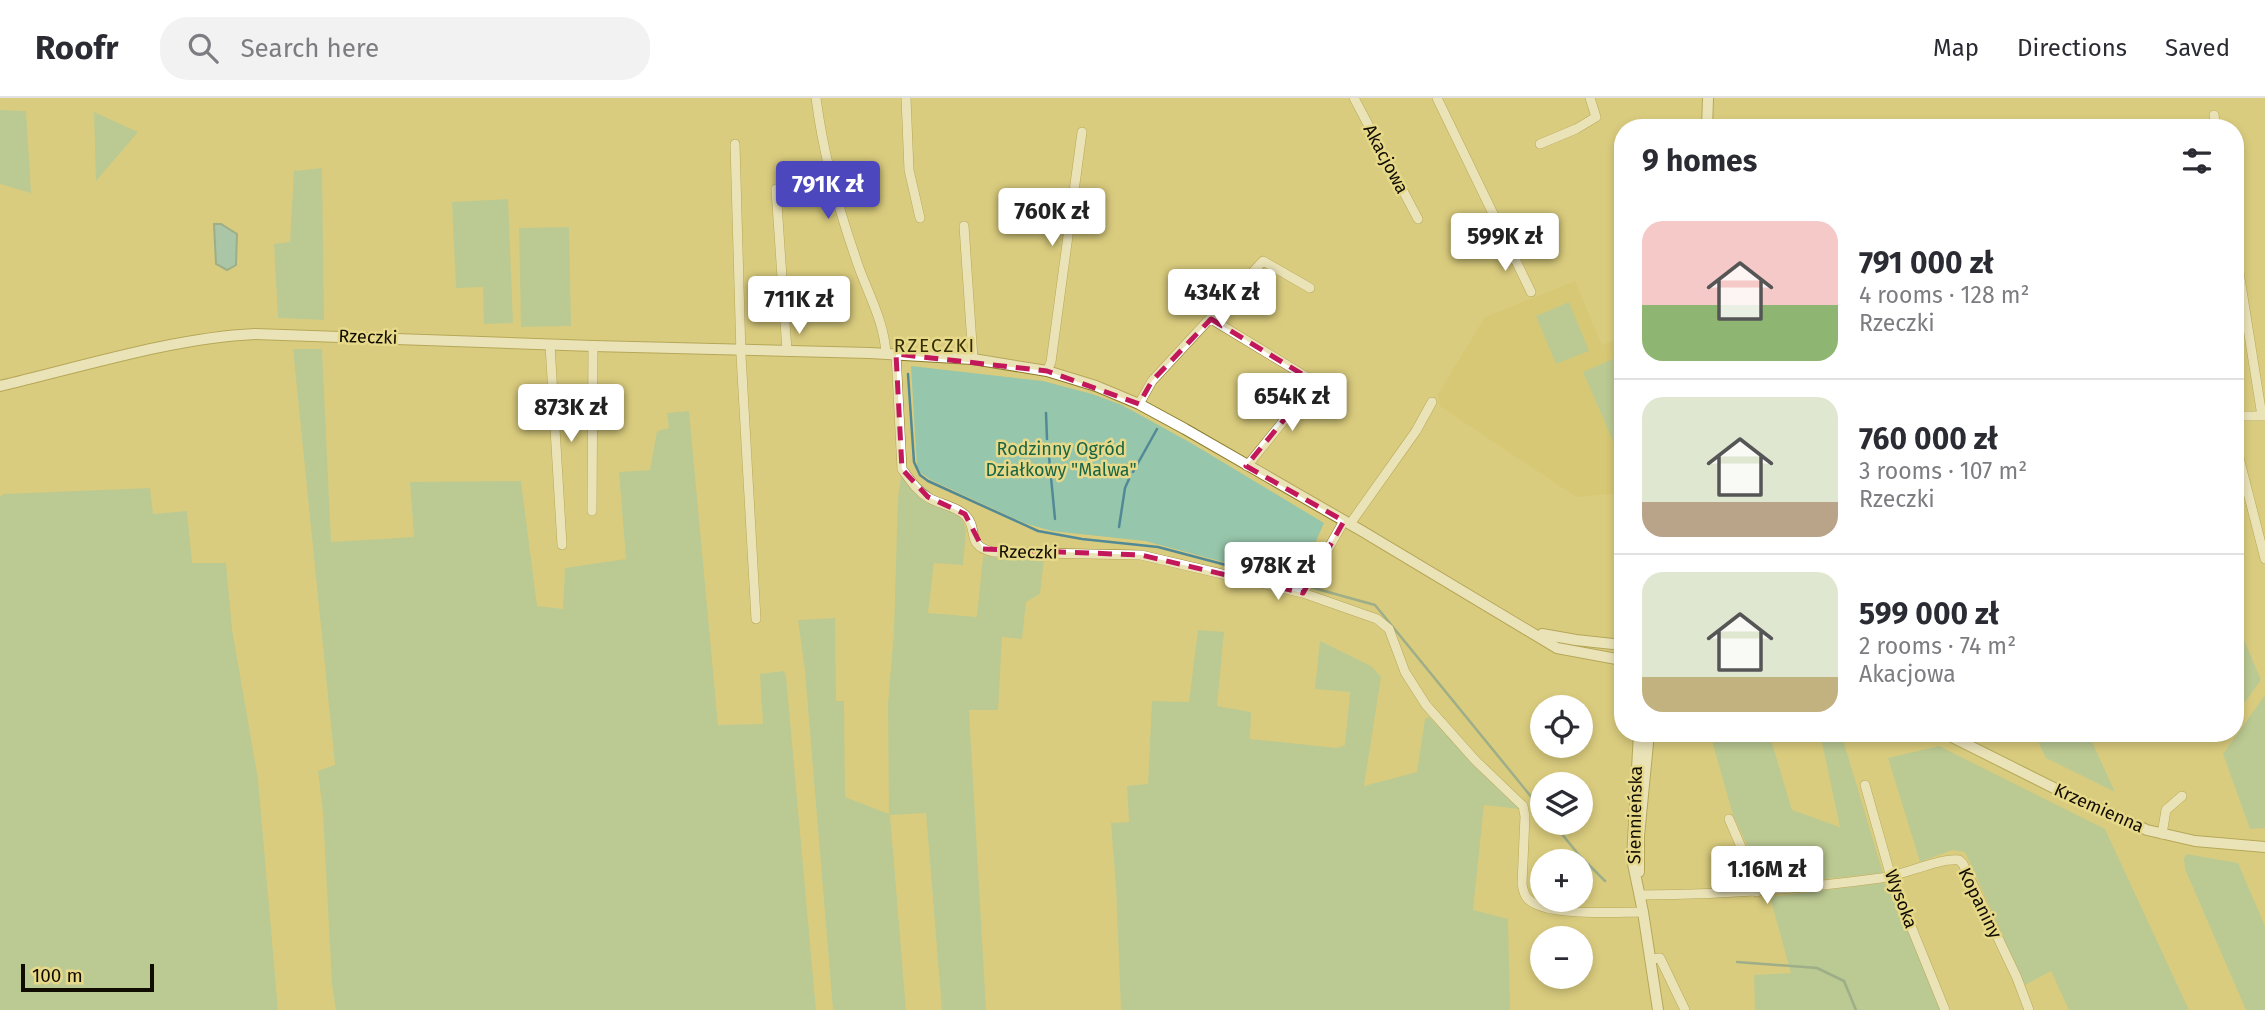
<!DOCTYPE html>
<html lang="en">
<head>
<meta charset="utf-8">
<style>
  :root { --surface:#fff; --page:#f2f2f3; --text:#2b2b33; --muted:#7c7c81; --line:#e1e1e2; --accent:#4c47bd }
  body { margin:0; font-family:"Fira Sans",sans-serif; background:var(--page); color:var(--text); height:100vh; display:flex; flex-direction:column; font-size:26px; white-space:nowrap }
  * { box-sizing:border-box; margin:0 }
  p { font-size:23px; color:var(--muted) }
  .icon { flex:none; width:38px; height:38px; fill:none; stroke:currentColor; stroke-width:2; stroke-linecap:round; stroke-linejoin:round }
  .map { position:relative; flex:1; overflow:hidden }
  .panel { position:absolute; left:1614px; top:21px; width:630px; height:623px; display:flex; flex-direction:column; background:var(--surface); border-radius:28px; box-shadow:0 4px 10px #0003 }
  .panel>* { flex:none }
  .fabs { position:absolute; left:1530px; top:597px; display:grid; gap:14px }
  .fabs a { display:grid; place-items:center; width:63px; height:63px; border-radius:50%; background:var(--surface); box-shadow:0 4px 10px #0003; font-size:35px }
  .scale { position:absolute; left:21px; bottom:18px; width:133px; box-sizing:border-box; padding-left:7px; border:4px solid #100c00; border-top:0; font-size:19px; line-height:24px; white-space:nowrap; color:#100c00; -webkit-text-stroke:5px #e7d98a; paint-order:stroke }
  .price { position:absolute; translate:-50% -60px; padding:0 16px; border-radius:7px; background:#fff; color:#222; font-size:23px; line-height:46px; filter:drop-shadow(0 2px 4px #0008) }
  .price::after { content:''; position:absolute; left:50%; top:42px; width:21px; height:16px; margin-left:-10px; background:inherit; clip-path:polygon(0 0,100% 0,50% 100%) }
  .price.selected { background:var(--accent); color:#fff }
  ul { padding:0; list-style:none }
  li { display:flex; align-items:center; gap:21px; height:175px; padding:0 28px }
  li+li { border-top:2px solid var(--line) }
  li span { display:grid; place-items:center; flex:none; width:196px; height:140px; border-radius:21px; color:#555 }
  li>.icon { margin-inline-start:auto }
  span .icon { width:84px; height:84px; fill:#fffc; stroke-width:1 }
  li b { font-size:30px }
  h2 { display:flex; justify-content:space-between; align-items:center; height:84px; padding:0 28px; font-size:30px }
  header { display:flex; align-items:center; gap:42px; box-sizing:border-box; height:98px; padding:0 35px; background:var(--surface); border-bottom:2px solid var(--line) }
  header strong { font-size:33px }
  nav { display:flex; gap:38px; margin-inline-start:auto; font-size:24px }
  .search { width:490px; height:63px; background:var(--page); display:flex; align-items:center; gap:18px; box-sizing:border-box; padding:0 24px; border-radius:28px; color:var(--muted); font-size:26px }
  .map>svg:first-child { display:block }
  .built { fill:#d3c36b }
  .green { fill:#96c6ab }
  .water { fill:#6fbfd7; stroke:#528996; stroke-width:2 }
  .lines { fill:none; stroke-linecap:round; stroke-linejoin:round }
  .stream { stroke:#528996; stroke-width:2.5 }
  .minor-casing { stroke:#897b2c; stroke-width:10 }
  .major-casing { stroke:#897b2c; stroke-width:12 }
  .minor { stroke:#fff; stroke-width:9 }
  .major { stroke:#fff; stroke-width:10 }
  .marked { fill:none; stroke:#c2185b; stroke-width:5; stroke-dasharray:14 9; stroke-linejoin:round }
  .labels { text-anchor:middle; stroke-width:5; stroke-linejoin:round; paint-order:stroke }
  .street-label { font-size:18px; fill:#100c00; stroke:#e7d98a }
  .park-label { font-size:18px; fill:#1a6644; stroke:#e7d98a }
  .neighbourhood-label { font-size:19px; letter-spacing:2px; fill:#342d01; stroke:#e7d98a }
</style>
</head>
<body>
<header>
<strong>Roofr</strong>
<div class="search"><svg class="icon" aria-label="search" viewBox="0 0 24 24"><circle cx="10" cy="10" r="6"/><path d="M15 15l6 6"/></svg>Search here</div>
<nav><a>Map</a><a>Directions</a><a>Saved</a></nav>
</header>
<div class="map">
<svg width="2265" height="912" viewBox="0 0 2265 912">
  <rect width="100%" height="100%" fill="#dacc7e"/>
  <path class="built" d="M 1575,183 L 1602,247 L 1622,239 L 1622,395 L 1576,399 L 1441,309 L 1438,304 L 1438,296 L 1485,219 Z"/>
  <path class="green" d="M 0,12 L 26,13 L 31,95 L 0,86 Z
    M 94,14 L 138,34 L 96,83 Z
    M 322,70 L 324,222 L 278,220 L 274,146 L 290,144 L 294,73 Z
    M 508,101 L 513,225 L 484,226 L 483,189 L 456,190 L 452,104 Z
    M 569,129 L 571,228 L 521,229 L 519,130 Z
    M 1569,204 L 1589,253 L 1556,266 L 1536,218 Z
    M 293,251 L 322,251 L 331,444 L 414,439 L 410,384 L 521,383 L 537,508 L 563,511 L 565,470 L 626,461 L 619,374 L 650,372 L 657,333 L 669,330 L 667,315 L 689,313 L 718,627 L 763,626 L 760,576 L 784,573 L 786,578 L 816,912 L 336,912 L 332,887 L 323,715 L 318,673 L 335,667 Z
    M 1622,257 L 1622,350 L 1617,352 L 1583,274 Z
    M 911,268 L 1043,283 L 1092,296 L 1122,307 L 1191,345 L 1324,425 L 1298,484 L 1145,443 L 1052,433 L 1024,425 L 931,382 L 921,375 L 917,368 Z
    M 902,371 L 962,421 L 966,432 L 963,467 L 934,465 L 928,515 L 977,519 L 983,458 L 1044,461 L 1040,496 L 1026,504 L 1022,541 L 1002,539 L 998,612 L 969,612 L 986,912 L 942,912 L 926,715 L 890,717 L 906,912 L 833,912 L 805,573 L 798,522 L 835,520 L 836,603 L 844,603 L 845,699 L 889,716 L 888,606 L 894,533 L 898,399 Z
    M 150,390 L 153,416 L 187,413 L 192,465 L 226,465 L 232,531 L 258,681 L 278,912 L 0,912 L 0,399 L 3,396 Z
    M 1198,532 L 1224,534 L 1217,608 L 1251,614 L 1250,641 L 1337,650 L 1345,647 L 1350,594 L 1315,591 L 1320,543 L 1371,568 L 1381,579 L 1364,688 L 1417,674 L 1425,621 L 1429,619 L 1520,711 L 1484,707 L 1473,812 L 1508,821 L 1510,912 L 1121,912 L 1116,788 L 1111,725 L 1129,724 L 1127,688 L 1148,686 L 1152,603 L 1189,604 Z
    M 2235,534 L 2242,537 L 2261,582 L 2245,604 L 2238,610 L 2235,602 Z
    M 2265,597 L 2265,730 L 2250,731 L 2223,656 Z
    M 1710,635 L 1769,635 L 1792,712 L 1840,729 L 1820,635 L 1841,635 L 1883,775 L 1766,787 L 1733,717 Z
    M 2034,635 L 2088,635 L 2115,694 L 2046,660 Z
    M 1939,648 L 2105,731 L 2189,912 L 2069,912 L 2051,873 L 2025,887 L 1965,754 L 1952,752 L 1920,764 L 1888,660 Z
    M 2186,756 L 2238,765 L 2265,828 L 2265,912 L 2246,912 L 2185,771 L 2184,761 Z
    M 1882,785 L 1887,787 L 1890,791 L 1942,912 L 1755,912 L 1754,877 L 1791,875 L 1770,799 Z"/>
  <path class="water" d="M 214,126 L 221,126 L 237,136 L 236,167 L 227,172 L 216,166 Z"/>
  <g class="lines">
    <path class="stream" d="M 908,276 L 914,364 L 920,377 L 928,383 L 1038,433 L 1082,441 L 1158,449 L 1298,486
      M 1046,315 L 1047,341
      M 1048,348 L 1055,421
      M 1133,374 L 1157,331
      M 1119,429 L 1125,390 L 1129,381
      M 1310,489 L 1375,507 L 1542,712
      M 1552,724 L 1579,757 L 1605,783
      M 1737,864 L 1817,870 L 1844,883 L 1856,912"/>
    <g class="minor-casing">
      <path id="minor" d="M 816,0 C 823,55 837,106 855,158 C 865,191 884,220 886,256
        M 906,0 L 909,72 L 920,120
        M 1354,0 L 1418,121
        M 1437,0 L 1531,194
        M 2214,17 L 2216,30
        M 735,46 L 741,257 L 756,521
        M 1540,46 L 1576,31 L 1596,19 L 1590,0
        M 776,91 L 787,253
        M 964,128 L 973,261
        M 2235,149 L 2262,318
        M 1211,221 L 1315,284 L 1247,368
        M 550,247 L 562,447
        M 896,256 L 902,371 C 910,382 917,393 929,400 C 939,406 956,408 965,417 C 980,432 964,447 993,454 L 1141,457 L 1303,495 L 1377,521 L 1389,531 L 1405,574 L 1426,607 L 1475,662 L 1523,708 L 1525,718 L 1522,786 C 1523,792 1524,797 1528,801 C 1546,819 1617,814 1643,814
        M 1047,273 L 1051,264 L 1082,34
        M 1139,306 L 1152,283 L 1263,163 L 1310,190
        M 2235,318 L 2264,318
        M 2235,344 L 2265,461
        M 592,413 L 593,248
        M 1350,426 L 1416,333 L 1432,304
        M 1303,495 L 1344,423
        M 1865,687 L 1891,779 L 1945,912
        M 1729,721 L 1754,779 L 1757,794
        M 2162,736 L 2166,712 L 2182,698
        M 1640,797 C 1721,797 1800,791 1881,780 C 1904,777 1938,760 1959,762 L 1963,766 L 2017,880 L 2029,912
        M 1650,861 L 1660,860 L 1685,912"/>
    </g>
    <g class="major-casing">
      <path id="major" d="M 1707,30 L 1708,0
        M 0,288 C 81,269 172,240 255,236 L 593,248 L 870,255 L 973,261 L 1047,273 L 1096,288 L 1139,306 L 1185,331 L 1362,433 L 1557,550 L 1622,562
        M 1542,536 L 1576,542 L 1622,547
        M 1639,635 L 1632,761 L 1643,814 L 1658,912
        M 1944,635 L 2068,697 L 2147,732 L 2195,743 L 2265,749
        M 1639,774 L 1639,738 L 1649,635"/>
    </g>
    <use href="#minor" class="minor"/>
    <use href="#major" class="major"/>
  </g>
  <path d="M0 0H2265V912H0ZM 1211,221 L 1315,284 L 1246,368 L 1344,423 L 1303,495 L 1141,457 L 983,451 L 965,416 L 928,399 L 902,371 L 896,256 L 1047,273 L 1139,306 L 1152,283 Z" fill="#dacc7e" fill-opacity=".55" fill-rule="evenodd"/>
  <path class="marked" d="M 1211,221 L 1315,284 L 1246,368 L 1344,423 L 1303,495 L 1141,457 L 983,451 L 965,416 L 928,399 L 902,371 L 896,256 L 1047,273 L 1139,306 L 1152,283 Z"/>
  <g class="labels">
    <g class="street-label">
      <text transform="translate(1386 61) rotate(62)" y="6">Akacjowa</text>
      <text transform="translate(368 239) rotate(2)" y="6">Rzeczki</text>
      <text transform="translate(1028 454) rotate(1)" y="6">Rzeczki</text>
      <text transform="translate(2099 710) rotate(24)" y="6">Krzemienna</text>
      <text transform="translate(1635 717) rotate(-89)" y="6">Siennieńska</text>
      <text transform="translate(1901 801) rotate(69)" y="6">Wysoka</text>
      <text transform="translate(1980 805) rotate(64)" y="6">Kopaniny</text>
    </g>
    <g class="park-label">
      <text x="1061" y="357">Rodzinny Ogród<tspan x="1061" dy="21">Działkowy "Malwa"</tspan></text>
    </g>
    <g class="neighbourhood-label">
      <text x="935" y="254">RZECZKI</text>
    </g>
  </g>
</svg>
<div class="fabs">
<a><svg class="icon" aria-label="locate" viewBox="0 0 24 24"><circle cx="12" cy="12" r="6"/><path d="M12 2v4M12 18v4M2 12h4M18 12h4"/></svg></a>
<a><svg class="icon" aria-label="layers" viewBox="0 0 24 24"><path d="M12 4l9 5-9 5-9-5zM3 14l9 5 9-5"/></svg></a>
<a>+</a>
<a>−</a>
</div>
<div class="scale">100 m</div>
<b class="price selected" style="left:828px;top:123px">791K zł</b>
<b class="price" style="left:1052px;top:150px">760K zł</b>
<b class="price" style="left:1505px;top:175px">599K zł</b>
<b class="price" style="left:1222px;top:231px">434K zł</b>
<b class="price" style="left:799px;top:238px">711K zł</b>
<b class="price" style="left:1292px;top:335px">654K zł</b>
<b class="price" style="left:571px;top:346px">873K zł</b>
<b class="price" style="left:1278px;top:504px">978K zł</b>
<b class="price" style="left:1767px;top:808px">1.16M zł</b>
<section class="panel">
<h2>9 homes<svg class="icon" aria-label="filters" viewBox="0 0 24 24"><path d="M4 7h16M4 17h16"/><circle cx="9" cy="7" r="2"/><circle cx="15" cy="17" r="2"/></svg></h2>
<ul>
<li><span style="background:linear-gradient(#f6c9c9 60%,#8fb573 0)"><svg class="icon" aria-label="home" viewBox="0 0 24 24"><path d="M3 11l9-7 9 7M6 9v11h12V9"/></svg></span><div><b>791 000 zł</b><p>4 rooms · 128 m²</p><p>Rzeczki</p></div></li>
<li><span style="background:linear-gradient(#dfe7d0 75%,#b9a48a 0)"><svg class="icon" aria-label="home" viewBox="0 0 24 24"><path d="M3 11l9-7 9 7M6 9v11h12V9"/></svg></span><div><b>760 000 zł</b><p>3 rooms · 107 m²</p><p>Rzeczki</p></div></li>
<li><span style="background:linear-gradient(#dfe7d0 75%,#c2b280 0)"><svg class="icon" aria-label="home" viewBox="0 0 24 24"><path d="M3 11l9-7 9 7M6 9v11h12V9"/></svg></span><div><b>599 000 zł</b><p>2 rooms · 74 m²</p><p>Akacjowa</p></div></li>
</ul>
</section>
</div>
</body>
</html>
